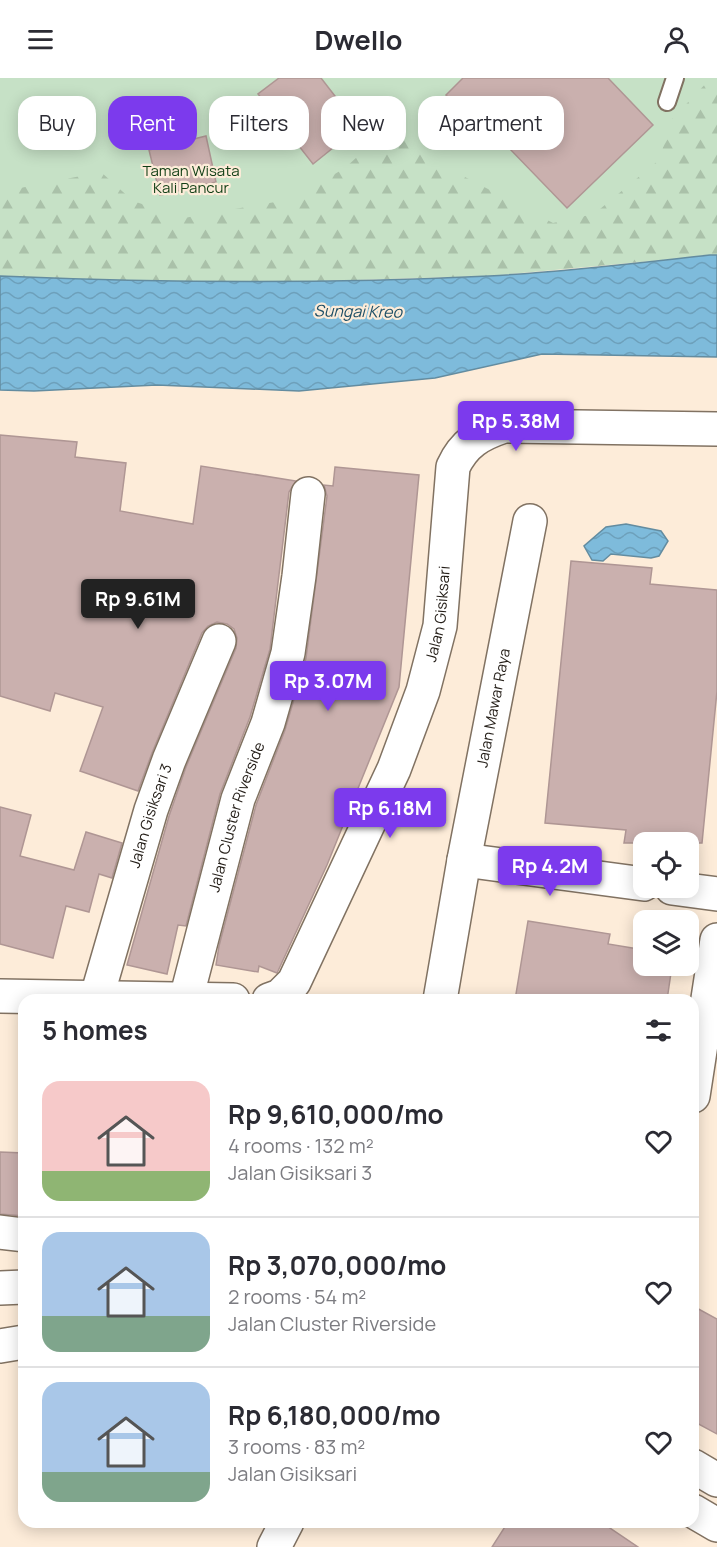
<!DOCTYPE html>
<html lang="en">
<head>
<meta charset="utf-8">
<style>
  :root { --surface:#fff; --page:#f2f2f3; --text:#2b2b33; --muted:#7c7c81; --line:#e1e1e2; --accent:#7c3aed }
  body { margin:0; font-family:Manrope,sans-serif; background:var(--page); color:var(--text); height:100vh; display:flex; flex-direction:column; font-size:22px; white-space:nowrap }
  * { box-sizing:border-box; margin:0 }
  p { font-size:20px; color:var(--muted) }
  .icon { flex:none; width:33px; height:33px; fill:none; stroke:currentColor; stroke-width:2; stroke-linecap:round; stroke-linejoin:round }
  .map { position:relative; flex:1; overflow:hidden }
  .details { position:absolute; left:18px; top:916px; width:681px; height:534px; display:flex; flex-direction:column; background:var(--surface); border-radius:18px; box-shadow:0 3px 15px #0003 }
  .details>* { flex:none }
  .banner { position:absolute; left:18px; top:18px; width:681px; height:54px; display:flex; gap:12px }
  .controls { position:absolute; left:633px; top:754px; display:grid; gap:12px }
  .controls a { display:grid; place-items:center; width:66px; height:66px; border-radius:12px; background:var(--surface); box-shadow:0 3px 15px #0003; font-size:30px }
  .price { position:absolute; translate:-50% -51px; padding:0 14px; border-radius:6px; background:var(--accent); color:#fff; font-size:20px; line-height:39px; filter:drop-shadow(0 2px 3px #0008) }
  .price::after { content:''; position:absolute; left:50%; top:36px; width:18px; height:14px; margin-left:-9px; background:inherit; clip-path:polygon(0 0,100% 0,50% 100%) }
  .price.selected { background:#222; color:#fff }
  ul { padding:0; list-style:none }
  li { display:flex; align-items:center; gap:18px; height:150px; padding:0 24px }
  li+li { border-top:2px solid var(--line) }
  li span { display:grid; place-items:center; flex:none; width:168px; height:120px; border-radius:18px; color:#555 }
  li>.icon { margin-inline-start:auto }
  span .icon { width:72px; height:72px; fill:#fffc; stroke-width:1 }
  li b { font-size:26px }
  h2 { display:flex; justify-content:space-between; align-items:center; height:72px; padding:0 24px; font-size:26px }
  .chip { padding:0 21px; border-radius:18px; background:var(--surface); box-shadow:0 3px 15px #0003; font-size:21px; line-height:54px }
  .chip.selected { background:var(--accent); color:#fff }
  header { display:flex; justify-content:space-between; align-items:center; height:78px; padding:0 24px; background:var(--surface); font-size:27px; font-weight:700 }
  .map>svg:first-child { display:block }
  .green { fill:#c6e1c6 }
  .forest { fill:url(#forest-firs) }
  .water { fill:url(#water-waves); stroke:#638ca0; stroke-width:1.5 }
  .building { fill:#cab0ae; stroke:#af9694; stroke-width:1.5 }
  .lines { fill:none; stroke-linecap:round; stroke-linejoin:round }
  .lane-casing { stroke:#817262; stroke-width:20 }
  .street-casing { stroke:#817262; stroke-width:36 }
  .secondary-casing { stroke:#817262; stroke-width:36 }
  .lane { stroke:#fff; stroke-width:16 }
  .street { stroke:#fff; stroke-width:33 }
  .secondary { stroke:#fff; stroke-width:33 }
  .labels { text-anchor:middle; stroke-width:4.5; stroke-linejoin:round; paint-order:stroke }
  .park-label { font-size:15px; fill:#113f15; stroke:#fdecd9 }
  .street-label { font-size:15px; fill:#231d17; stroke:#fdecd9 }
  .water-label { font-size:16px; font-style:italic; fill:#1e4f66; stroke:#fdecd9 }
</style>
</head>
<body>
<header><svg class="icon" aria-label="menu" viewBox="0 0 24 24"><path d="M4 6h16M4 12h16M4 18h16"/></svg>Dwello<svg class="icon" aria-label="person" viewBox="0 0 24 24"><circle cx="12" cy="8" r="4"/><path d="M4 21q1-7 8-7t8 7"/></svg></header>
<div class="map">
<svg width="717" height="1469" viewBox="0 0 717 1469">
  <defs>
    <pattern id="forest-firs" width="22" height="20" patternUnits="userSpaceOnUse" patternTransform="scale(1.5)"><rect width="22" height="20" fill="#c6e1c6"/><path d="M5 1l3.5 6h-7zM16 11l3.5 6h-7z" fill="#aac1a9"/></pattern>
    <pattern id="water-waves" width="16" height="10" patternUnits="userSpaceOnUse" patternTransform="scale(1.5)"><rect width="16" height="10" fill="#7ebbdb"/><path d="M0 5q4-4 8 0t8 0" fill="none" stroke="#6da0bb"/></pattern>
  </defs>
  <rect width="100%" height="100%" fill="#fdecd9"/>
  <path class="green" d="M 0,0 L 717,0 L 717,177 L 0,198 Z"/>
  <path class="forest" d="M 711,0 L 717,0 L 717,177 L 490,198 L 255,205 L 122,204 L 0,198 L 0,114 L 101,94 L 133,123 L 184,140 L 292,121 L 345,90 L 392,47 L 442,87 L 553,145 L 594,136 L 659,82 L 672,41 Z"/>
  <path class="water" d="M 710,177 L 717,177 L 717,279 L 542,276 L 435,300 L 299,313 L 157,307 L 34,313 L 0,312 L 0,198 C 163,205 326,206 489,198 C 563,194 637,185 710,177 Z
    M 626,446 L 661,453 L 668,463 L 659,478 L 651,480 L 611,476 L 603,483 L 592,482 L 584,468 L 606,449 Z"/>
  <path class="building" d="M 279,0 L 321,0 L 359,49 L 313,86 L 258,16 Z
    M 463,0 L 608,0 L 653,47 L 567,130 L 479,39 L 473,45 L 446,17 Z
    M 206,58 L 216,104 L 160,117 L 149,72 Z
    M 0,357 L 77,364 L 75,379 L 126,385 L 120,433 L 193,446 L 201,388 L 296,403 L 289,414 L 270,571 L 250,639 L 220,716 L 186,848 L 178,847 L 167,896 L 127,887 L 169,738 L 186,689 L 236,570 L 237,560 L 234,551 L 227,546 L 217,544 L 208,548 L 202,555 L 152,675 L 138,713 L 80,693 L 103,629 L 55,615 L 50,633 L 0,618 Z
    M 335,389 L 419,397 L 399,609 L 327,787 L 278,893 L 277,895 L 259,888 L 258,894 L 216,887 L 219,868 L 256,727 L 285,652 L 306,580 L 327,418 L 324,407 L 333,408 Z
    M 571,483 L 652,490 L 650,506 L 717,512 L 717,613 L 702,765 L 624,765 L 626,752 L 545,745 Z
    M 0,729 L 31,737 L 20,778 L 74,792 L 86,754 L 122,765 L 112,800 L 99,796 L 89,834 L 66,828 L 53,880 L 0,866 Z
    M 528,843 L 610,856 L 608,866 L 644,872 L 644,888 L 672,888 L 667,922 L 515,922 Z
    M 0,1074 L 24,1075 L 24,1138 L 0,1136 Z
    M 693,1228 L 717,1241 L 717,1356 L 693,1343 Z
    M 508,1444 L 601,1444 L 638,1469 L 492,1469 Z"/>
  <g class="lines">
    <g class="lane-casing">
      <path id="lane" d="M 667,24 L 675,0"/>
    </g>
    <g class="street-casing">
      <g id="street">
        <path d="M 464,782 L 644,806"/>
        <path d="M 672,810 L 717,816"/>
        <path id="s1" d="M 97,918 L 151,732 L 169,682 L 219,563"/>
        <path id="s2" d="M 186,921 L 238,721 L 268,645 L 288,575 L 299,498 L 308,416"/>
        <path id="s3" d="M 440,922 L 464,782 L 530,443"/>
        <path d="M 693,1018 L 717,862"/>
        <path d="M 0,1154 L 24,1157"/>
        <path d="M 0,1210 L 24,1209"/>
        <path d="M 0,1268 L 24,1264"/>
        <path d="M 693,1388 L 717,1402"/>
        <path d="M 693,1433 L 717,1447"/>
        <path d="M 274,1469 L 287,1444"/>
      </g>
    </g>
    <g class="secondary-casing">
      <g id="secondary">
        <path d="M 0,918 L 233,922"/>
        <path id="s4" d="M 269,922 L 280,918 L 294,904 L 394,691 L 423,613 L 440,548 L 453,389 C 464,365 480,356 504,348 L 717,351"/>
      </g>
    </g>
    <use href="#lane" class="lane"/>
    <use href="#street" class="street"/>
    <use href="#secondary" class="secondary"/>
  </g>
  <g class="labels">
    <g class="park-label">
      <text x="191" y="98">Taman Wisata<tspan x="191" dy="17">Kali Pancur</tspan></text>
    </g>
    <g class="street-label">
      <text dy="5" stroke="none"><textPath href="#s4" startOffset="429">Jalan Gisiksari</textPath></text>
      <text dy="5" stroke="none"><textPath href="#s3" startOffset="297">Jalan Mawar Raya</textPath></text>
      <text dy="5" stroke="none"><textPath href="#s1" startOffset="188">Jalan Gisiksari 3</textPath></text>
      <text dy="5" stroke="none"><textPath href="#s2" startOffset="189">Jalan Cluster Riverside</textPath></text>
    </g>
    <g class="water-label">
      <text transform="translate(358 233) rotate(1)" y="6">Sungai Kreo</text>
    </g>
  </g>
</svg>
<div class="controls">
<a><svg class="icon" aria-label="locate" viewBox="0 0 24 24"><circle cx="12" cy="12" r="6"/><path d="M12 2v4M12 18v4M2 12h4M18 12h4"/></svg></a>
<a><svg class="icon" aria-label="layers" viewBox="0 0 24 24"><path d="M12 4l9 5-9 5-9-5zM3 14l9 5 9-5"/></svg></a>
</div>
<b class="price" style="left:516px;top:374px">Rp 5.38M</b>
<b class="price selected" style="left:138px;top:552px">Rp 9.61M</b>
<b class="price" style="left:328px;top:634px">Rp 3.07M</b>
<b class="price" style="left:390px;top:761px">Rp 6.18M</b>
<b class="price" style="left:550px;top:819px">Rp 4.2M</b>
<div class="banner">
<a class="chip">Buy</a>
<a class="chip selected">Rent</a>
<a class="chip">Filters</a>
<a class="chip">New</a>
<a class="chip">Apartment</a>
</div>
<section class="details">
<h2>5 homes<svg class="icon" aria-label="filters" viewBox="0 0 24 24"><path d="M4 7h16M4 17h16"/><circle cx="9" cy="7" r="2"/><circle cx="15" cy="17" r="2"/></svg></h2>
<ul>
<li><span style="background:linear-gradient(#f6c9c9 75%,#8fb573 0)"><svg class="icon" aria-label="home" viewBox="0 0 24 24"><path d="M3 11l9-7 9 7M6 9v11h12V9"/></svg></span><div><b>Rp 9,610,000/mo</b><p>4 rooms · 132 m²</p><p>Jalan Gisiksari 3</p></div><svg class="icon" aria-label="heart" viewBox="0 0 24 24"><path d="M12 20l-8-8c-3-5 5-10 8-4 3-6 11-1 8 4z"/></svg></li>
<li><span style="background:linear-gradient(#a9c7e8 70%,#7fa58c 0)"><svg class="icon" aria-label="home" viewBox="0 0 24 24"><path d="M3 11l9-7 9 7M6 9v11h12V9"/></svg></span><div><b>Rp 3,070,000/mo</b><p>2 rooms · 54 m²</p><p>Jalan Cluster Riverside</p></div><svg class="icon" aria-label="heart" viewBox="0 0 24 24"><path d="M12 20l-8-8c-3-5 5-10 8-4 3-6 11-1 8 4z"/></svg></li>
<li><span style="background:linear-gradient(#a9c7e8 75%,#7fa58c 0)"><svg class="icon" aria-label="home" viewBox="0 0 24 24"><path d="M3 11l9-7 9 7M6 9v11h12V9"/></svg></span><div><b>Rp 6,180,000/mo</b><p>3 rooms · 83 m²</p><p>Jalan Gisiksari</p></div><svg class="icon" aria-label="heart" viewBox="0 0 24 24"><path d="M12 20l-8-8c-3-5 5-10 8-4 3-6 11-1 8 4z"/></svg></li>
</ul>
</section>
</div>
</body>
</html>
